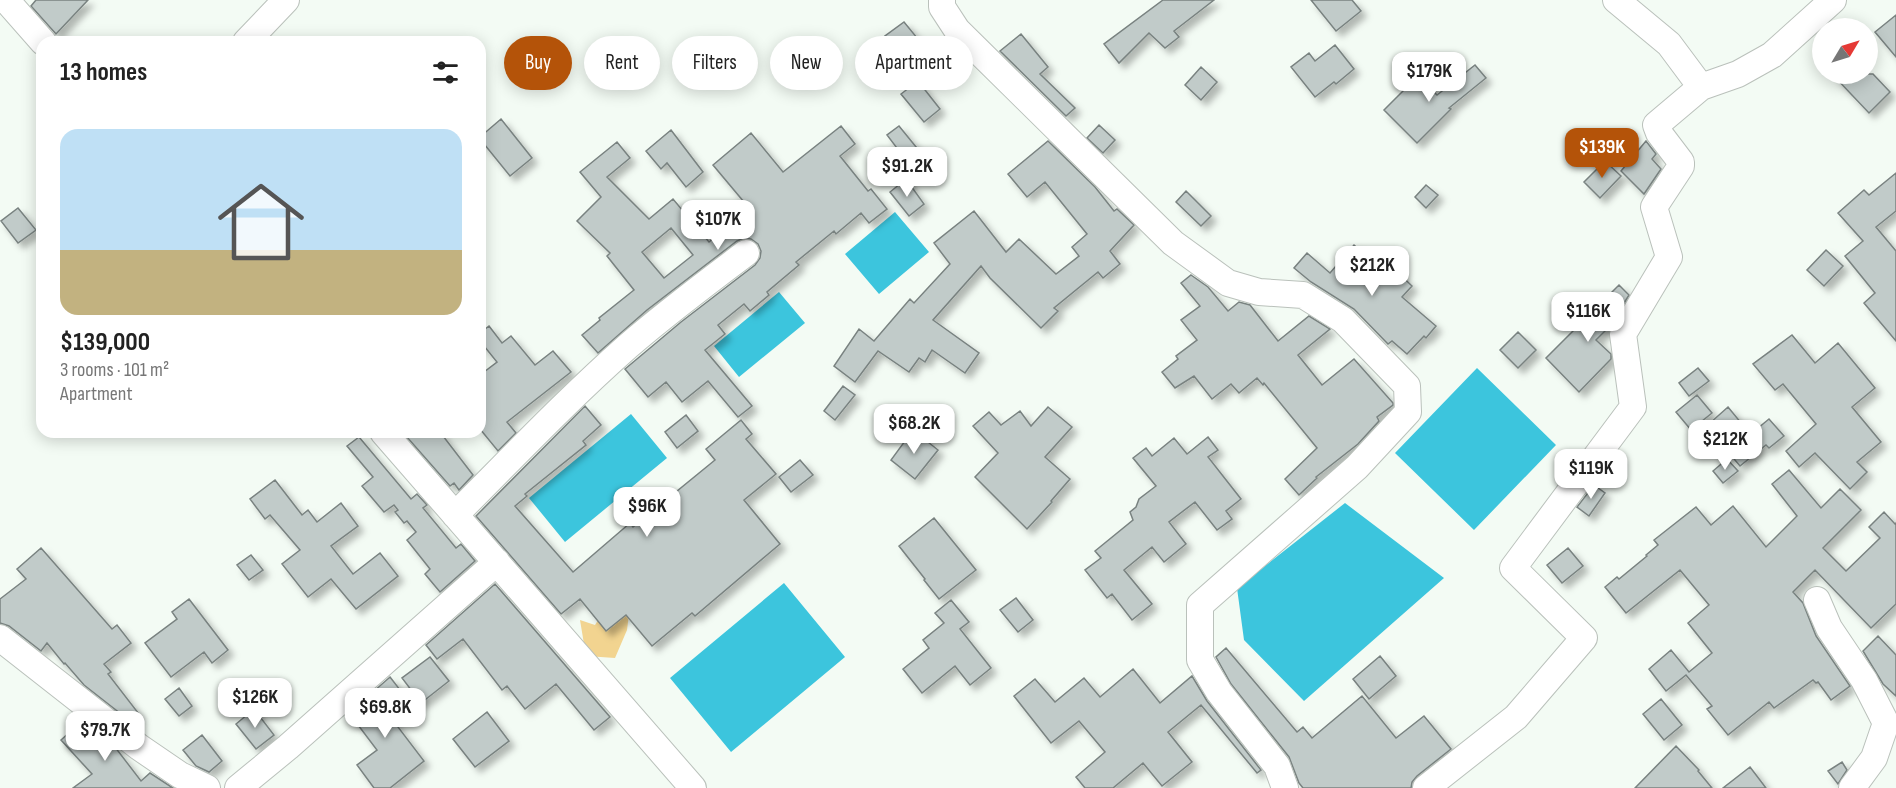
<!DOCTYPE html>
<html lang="en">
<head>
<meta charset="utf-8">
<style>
  :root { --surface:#fff; --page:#f2f2f2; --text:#222; --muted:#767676; --accent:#b45309 }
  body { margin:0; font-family:"Sofia Sans Condensed",sans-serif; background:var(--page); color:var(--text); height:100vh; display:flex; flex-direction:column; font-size:22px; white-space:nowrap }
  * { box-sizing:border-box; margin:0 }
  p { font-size:20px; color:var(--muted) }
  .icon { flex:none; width:33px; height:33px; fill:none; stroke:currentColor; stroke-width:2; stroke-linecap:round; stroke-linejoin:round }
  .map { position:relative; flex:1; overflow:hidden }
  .drawer { position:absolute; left:36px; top:36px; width:450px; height:402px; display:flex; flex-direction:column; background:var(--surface); border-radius:18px; box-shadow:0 3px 15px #0003 }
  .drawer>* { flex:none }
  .top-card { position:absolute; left:504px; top:36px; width:570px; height:54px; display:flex; gap:12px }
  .needle { width:39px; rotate:52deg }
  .tools { position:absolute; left:1812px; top:18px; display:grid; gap:12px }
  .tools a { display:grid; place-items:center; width:66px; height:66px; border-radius:50%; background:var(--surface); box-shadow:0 3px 15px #0003; font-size:30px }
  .price { position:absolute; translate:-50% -51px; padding:0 14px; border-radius:12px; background:#fff; color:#222; font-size:20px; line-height:39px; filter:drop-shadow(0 2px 3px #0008) }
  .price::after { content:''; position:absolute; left:50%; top:36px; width:18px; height:14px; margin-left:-9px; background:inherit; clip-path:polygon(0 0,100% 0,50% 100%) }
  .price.selected { background:var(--accent); color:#fff }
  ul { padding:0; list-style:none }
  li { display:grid; align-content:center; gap:12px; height:318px; padding:0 24px }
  li span { display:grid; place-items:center; height:186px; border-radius:18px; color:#555 }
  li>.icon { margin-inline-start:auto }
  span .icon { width:108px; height:108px; fill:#fffc; stroke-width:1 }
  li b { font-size:26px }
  h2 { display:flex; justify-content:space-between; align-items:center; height:72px; padding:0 24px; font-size:26px }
  .tag { padding:0 21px; border-radius:27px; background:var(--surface); box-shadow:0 3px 15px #0003; font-size:21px; line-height:54px }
  .tag.selected { background:var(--accent); color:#fff }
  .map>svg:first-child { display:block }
  .green { fill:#f2d490 }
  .water { fill:#3cc5dd }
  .building { fill:#c1cbc9; stroke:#798280; stroke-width:1.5; fill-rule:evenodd; filter:url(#shadow) }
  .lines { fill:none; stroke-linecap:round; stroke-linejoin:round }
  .minor-casing { stroke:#bac1bb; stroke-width:28 }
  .minor { stroke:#fff; stroke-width:26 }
</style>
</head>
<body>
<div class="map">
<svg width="1896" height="788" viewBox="0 0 1896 788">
  <defs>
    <filter id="shadow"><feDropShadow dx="5.5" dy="5.5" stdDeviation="3" flood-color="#0004"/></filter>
  </defs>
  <rect width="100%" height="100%" fill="#f3fbf4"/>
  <path class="green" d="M 612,598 L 629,614 L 627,630 L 615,658 L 586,656 L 580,620 L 595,625 Z"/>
  <path class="water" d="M 895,212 L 929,252 L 879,294 L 845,254 Z
    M 779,292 L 805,323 L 739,377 L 714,346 Z
    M 1477,368 L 1556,445 L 1474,530 L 1395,453 Z
    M 631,414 L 667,458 L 565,542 L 529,498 Z
    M 1345,503 L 1444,578 L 1304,701 L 1244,640 L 1237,588 Z
    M 784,583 L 845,657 L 731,752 L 670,678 Z"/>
  <path class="building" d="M 36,0 L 88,0 L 56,34 L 31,6 Z
    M 1163,0 L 1214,0 L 1174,31 L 1179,37 L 1165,48 L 1149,33 L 1119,63 L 1104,44 Z
    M 1311,0 L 1352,0 L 1361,11 L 1336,31 Z
    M 1896,15 L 1896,57 L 1875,32 Z
    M 904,22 L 918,39 L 899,53 L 885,36 Z
    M 1021,34 L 1048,67 L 1040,74 L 1075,108 L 1066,116 L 1000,51 Z
    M 1335,45 L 1354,69 L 1336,84 L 1334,82 L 1315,97 L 1291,67 L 1309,53 L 1315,61 Z
    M 1475,65 L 1486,78 L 1449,108 L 1451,109 L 1417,143 L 1384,110 L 1418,76 L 1437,95 Z
    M 1201,67 L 1217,82 L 1201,100 L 1185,85 Z
    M 1832,74 L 1873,74 L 1890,92 L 1869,113 Z
    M 918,81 L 940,109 L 924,122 L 901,94 Z
    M 501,119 L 532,158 L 510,176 L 480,139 L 480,137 Z
    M 1099,125 L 1115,140 L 1103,153 L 1087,138 Z
    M 841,126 L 855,144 L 840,156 L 868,191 L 871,189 L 887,209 L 869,223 L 861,213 L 836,234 L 834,231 L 796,262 L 799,265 L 767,292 L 769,295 L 750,311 L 744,304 L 718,325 L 725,334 L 705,350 L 752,406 L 738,417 L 708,381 L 682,402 L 666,382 L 648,397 L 625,369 L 681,322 L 755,265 L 760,258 L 761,251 L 758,244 L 751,239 L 744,238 L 737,241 L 647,310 L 598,353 L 582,335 L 600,320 L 599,318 L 634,290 L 607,256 L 610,253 L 577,221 L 601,197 L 580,172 L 617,142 L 630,158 L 607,177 L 649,219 L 673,199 L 709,242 L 749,208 L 713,165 L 751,133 L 783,172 ZM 671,228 L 693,255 L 664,278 L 642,252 Z
    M 899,126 L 925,158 L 912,168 L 887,135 Z
    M 671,130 L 703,172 L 686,187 L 667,163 L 661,169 L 646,151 Z
    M 1048,141 L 1095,187 L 1114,211 L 1117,209 L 1134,225 L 1110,251 L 1120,264 L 1103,278 L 1098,272 L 1054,308 L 1058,311 L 1041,328 L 990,278 L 981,266 L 933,320 L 979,353 L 965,373 L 932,350 L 925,362 L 919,358 L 909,372 L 878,351 L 855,382 L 834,366 L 859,329 L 874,341 L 910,299 L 914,303 L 950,264 L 934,243 L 974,211 L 1006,252 L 1019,239 L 1056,274 L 1079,256 L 1072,247 L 1087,234 L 1045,182 L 1027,197 L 1008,174 Z
    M 1646,141 L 1656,154 L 1652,159 L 1661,169 L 1644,194 L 1621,171 Z
    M 1605,161 L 1621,176 L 1600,198 L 1584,182 Z
    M 1896,173 L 1896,211 L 1876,227 L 1896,251 L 1896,341 L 1864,303 L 1875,293 L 1845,256 L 1863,241 L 1838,213 L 1864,190 L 1869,195 Z
    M 906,179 L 924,204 L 909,216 L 890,192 Z
    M 1426,185 L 1438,195 L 1426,208 L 1415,197 Z
    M 1186,191 L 1211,216 L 1201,226 L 1176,202 Z
    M 18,208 L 36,230 L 18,243 L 1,221 Z
    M 1354,245 L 1386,273 L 1392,267 L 1412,286 L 1402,297 L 1436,326 L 1426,338 L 1424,336 L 1407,354 L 1392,341 L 1388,344 L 1354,309 L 1311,282 L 1294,268 L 1307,253 L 1330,273 Z
    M 1826,250 L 1843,266 L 1824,286 L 1807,270 Z
    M 1191,275 L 1208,287 L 1228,311 L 1239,302 L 1250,305 L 1278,341 L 1309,316 L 1330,329 L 1298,355 L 1322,385 L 1354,359 L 1393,403 L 1393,405 L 1377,417 L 1379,421 L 1358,444 L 1316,477 L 1317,478 L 1299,495 L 1285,479 L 1317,448 L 1264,383 L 1263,385 L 1257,378 L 1239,393 L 1231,384 L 1212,399 L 1194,376 L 1175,388 L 1162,372 L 1178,359 L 1176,356 L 1197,340 L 1181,320 L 1200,306 L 1181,283 Z
    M 1619,285 L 1629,295 L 1610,326 L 1596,340 L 1611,354 L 1611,359 L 1579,392 L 1546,358 Z
    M 489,326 L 502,343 L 511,336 L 535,365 L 553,351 L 571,372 L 507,422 L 516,433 L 498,451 L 480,429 L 480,375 L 497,362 L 480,341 L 480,333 Z
    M 1518,332 L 1536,350 L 1518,368 L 1500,350 Z
    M 1792,335 L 1815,363 L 1838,343 L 1875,388 L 1852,407 L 1881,442 L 1857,462 L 1867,472 L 1850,489 L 1815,453 L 1799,467 L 1786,451 L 1816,424 L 1783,384 L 1775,390 L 1753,364 Z
    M 1698,368 L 1709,381 L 1689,396 L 1679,383 Z
    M 843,386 L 855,395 L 835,420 L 824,411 Z
    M 1697,395 L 1712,413 L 1691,430 L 1676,412 Z
    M 585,406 L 601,425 L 583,441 L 586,445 L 525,494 L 527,496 L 515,506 L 573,572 L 630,523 L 633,527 L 715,460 L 706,449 L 741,420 L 752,434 L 746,439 L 776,474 L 744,500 L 780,544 L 695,616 L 692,613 L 652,646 L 626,615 L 606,631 L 580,599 L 561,614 L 476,516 Z
    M 1048,407 L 1072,427 L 1045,457 L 1070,479 L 1051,501 L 1052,502 L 1027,529 L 975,477 L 998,453 L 973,426 L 989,412 L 1001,425 L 1020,411 L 1031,426 Z
    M 1728,407 L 1746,429 L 1748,427 L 1752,433 L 1769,419 L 1784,436 L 1769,448 L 1766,445 L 1740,466 L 1724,447 L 1727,444 L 1710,423 Z
    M 686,415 L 698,431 L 677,448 L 665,432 Z
    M 913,430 L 938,450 L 915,479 L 891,460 Z
    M 411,432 L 440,432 L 473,475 L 459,490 L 454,483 L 450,486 L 406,436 Z
    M 359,437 L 411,499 L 417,494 L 427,505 L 423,508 L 456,548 L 461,544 L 475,561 L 440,592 L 425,574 L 430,569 L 407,540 L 416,532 L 407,521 L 404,523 L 395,512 L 398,510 L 394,505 L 384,512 L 362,486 L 373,477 L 347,446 Z
    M 1208,437 L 1218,450 L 1208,457 L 1241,499 L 1226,511 L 1232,519 L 1217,530 L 1195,502 L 1169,522 L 1186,544 L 1164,562 L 1152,547 L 1124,570 L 1152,604 L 1132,620 L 1112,594 L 1107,598 L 1085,570 L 1101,558 L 1095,551 L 1133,520 L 1130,512 L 1136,507 L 1139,499 L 1156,486 L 1133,458 L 1146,448 L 1152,456 L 1174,438 L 1187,454 Z
    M 1727,459 L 1738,471 L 1723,483 L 1713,471 Z
    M 800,460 L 813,475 L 791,492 L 779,477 Z
    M 1789,470 L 1821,508 L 1840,489 L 1861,510 L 1823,548 L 1846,571 L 1880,538 L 1869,527 L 1884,512 L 1895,524 L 1896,523 L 1896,604 L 1871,628 L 1815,570 L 1793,592 L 1803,603 L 1816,636 L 1850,686 L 1831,700 L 1818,682 L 1816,683 L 1813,680 L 1774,708 L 1769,702 L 1728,735 L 1707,709 L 1712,706 L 1686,675 L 1666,691 L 1649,669 L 1671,650 L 1689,672 L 1712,653 L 1688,623 L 1709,605 L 1680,570 L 1626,613 L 1605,587 L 1617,577 L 1619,579 L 1647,556 L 1646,555 L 1658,545 L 1654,540 L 1696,507 L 1711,525 L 1733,506 L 1766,547 L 1797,516 L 1772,484 Z
    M 275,480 L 302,515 L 308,510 L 317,522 L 341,503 L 358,526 L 331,546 L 353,574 L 380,553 L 398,576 L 356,609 L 331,579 L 308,597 L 282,564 L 300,550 L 270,515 L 265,519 L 250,499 Z
    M 1594,485 L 1605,493 L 1589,516 L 1577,507 Z
    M 934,518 L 976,570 L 939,599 L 924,580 L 925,579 L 899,546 Z
    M 41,548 L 112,629 L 117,625 L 131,643 L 104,664 L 111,672 L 108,674 L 139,714 L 130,721 L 84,685 L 65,663 L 64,664 L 47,643 L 41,651 L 9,626 L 0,623 L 0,599 L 26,579 L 17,569 Z
    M 1568,548 L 1583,566 L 1562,583 L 1547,565 Z
    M 251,555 L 263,570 L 249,580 L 237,565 Z
    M 495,584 L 610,717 L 594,730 L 556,684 L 525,709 L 507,686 L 502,690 L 463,639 L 437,659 L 426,645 Z
    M 1016,598 L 1033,620 L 1018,632 L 1000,610 Z
    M 189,599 L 228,650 L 212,663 L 204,652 L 171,677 L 145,643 L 177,619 L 172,612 Z
    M 951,600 L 969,622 L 960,629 L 991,668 L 970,685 L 955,666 L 922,693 L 903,669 L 929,648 L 923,640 L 944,623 L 935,613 Z
    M 1878,636 L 1896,655 L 1896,696 L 1883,684 L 1863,651 Z
    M 1226,648 L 1297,732 L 1303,727 L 1312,738 L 1362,696 L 1396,738 L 1424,716 L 1451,749 L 1417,776 L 1412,782 L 1411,788 L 1303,788 L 1299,783 L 1289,757 L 1231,684 L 1216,657 Z
    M 1380,656 L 1396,676 L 1369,699 L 1353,679 Z
    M 430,657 L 449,681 L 421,703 L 402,678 Z
    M 1133,669 L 1160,703 L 1192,676 L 1207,701 L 1261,770 L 1257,773 L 1201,705 L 1168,732 L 1192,762 L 1162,786 L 1143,763 L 1113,788 L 1085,788 L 1076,777 L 1105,752 L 1079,721 L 1051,743 L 1014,696 L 1035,679 L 1055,702 L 1084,678 L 1100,697 Z
    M 390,677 L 404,695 L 385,710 L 424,761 L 390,788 L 374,788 L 357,765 L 377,750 L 349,713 Z
    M 179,688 L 192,706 L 179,716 L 165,699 Z
    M 1661,699 L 1682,725 L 1664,740 L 1643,714 Z
    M 254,709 L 274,735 L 256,749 L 236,724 Z
    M 487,712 L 509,741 L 475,767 L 453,739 Z
    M 82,721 L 115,747 L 141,781 L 150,773 L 173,788 L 73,788 L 92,774 L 61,740 Z
    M 202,735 L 222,761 L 209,772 L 196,766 L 183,750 Z
    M 1676,746 L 1699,770 L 1698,771 L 1712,788 L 1635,788 Z
    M 1842,762 L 1847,770 L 1838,784 L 1828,771 Z
    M 1750,767 L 1766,788 L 1723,788 Z"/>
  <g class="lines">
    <g class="minor-casing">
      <path id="minor" d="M 6,0 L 43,42
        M 942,0 L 942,7 L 957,30 L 1173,243 L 1228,283 L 1259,292 L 1303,295 L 1343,320 L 1407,386 L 1408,412 L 1357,467 L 1200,605 L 1200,660 L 1219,692 L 1277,766 L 1285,788
        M 1616,0 L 1669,44 L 1701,87
        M 246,42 L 286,0
        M 383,432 L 693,788
        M 455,515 C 512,458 568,399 628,346 C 666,313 706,283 746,253
        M 1817,600 L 1829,628 L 1864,680 L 1886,723 L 1874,758 L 1852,788
        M 0,638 L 139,747 L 180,775 L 207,788
        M 238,788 L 288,747 L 497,562
        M 1426,788 L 1516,717 L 1584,638 L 1513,568 L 1633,407 L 1623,334 L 1669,257 L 1654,207 L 1681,166 L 1681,162 L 1659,133 L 1656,125 L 1701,87 L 1738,74 L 1772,55 L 1833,0"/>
    </g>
    <use href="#minor" class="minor"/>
  </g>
</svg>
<div class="tools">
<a><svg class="needle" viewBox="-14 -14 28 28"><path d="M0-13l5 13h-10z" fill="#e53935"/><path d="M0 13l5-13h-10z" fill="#767676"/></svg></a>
</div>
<b class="price" style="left:1429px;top:103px">$179K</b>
<b class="price selected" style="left:1602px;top:179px">$139K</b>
<b class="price" style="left:907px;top:198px">$91.2K</b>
<b class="price" style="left:718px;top:251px">$107K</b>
<b class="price" style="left:1372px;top:297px">$212K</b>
<b class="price" style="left:1588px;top:343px">$116K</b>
<b class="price" style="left:914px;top:455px">$68.2K</b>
<b class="price" style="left:1725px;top:471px">$212K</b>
<b class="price" style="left:1591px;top:500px">$119K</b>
<b class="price" style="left:647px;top:538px">$96K</b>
<b class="price" style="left:255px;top:729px">$126K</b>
<b class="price" style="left:385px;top:739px">$69.8K</b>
<b class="price" style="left:105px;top:762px">$79.7K</b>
<div class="top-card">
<a class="tag selected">Buy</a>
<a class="tag">Rent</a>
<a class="tag">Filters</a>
<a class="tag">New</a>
<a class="tag">Apartment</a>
</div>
<section class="drawer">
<h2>13 homes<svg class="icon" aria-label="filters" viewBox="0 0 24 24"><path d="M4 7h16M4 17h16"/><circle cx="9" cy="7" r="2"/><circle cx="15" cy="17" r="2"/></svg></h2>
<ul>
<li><span style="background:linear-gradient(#bfe0f5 65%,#c2b280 0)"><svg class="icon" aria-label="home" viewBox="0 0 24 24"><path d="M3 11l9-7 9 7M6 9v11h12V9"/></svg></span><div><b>$139,000</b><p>3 rooms · 101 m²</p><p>Apartment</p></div></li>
</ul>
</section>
</div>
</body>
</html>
